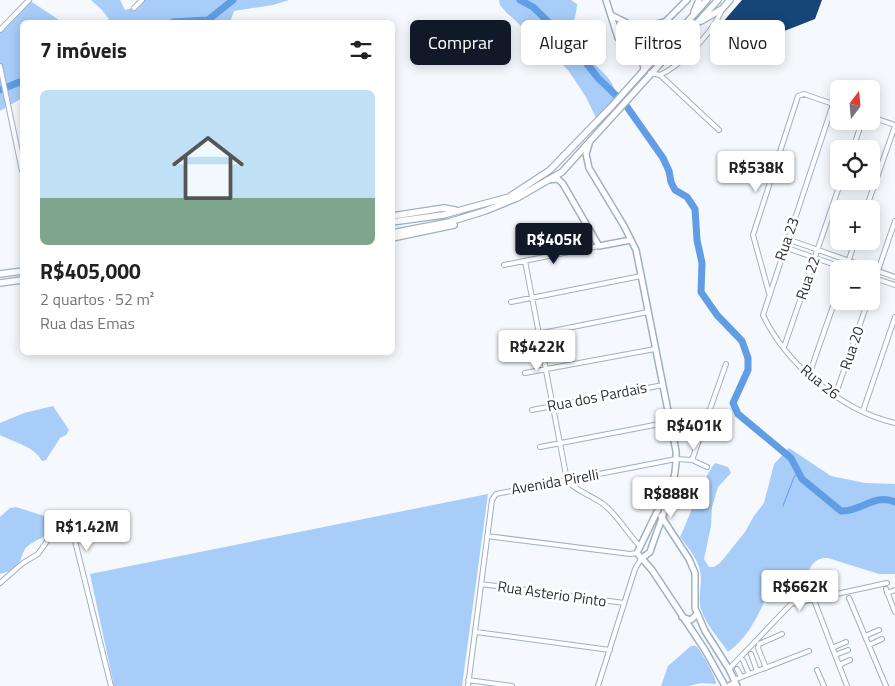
<!DOCTYPE html>
<html lang="pt">
<head>
<meta charset="utf-8">
<style>
  :root { --surface:#fff; --page:#f2f2f2; --text:#202124; --muted:#757577; --accent:#111827 }
  body { margin:0; font-family:"Titillium Web",sans-serif; background:var(--page); color:var(--text); height:100vh; display:flex; flex-direction:column; font-size:19px; white-space:nowrap }
  * { box-sizing:border-box; margin:0 }
  p { font-size:16px; color:var(--muted) }
  .icon { flex:none; width:28px; height:28px; fill:none; stroke:currentColor; stroke-width:2; stroke-linecap:round; stroke-linejoin:round }
  .map { position:relative; flex:1; overflow:hidden }
  .drawer { position:absolute; left:20px; top:20px; width:375px; height:335px; display:flex; flex-direction:column; background:var(--surface); border-radius:8px; box-shadow:0 2px 12px #0003 }
  .drawer>* { flex:none }
  .banner { position:absolute; left:410px; top:20px; width:410px; height:45px; display:flex; gap:10px }
  .needle { width:32px; rotate:16deg }
  .tools { position:absolute; left:830px; top:80px; display:grid; gap:10px }
  .tools a { display:grid; place-items:center; width:50px; height:50px; border-radius:8px; background:var(--surface); box-shadow:0 2px 12px #0003; font-size:25px }
  .price { position:absolute; translate:-50% -42px; padding:0 11px; border-radius:5px; background:#fff; color:#222; font-size:16px; line-height:32px; filter:drop-shadow(0 1px 2px #0008) }
  .price::after { content:''; position:absolute; left:50%; top:30px; width:15px; height:11px; margin-left:-8px; background:inherit; clip-path:polygon(0 0,100% 0,50% 100%) }
  .price.on { background:var(--accent); color:#fff }
  ul { padding:0; list-style:none }
  li { display:grid; align-content:center; gap:10px; height:265px; padding:0 20px }
  li span { display:grid; place-items:center; height:155px; border-radius:8px; color:#555 }
  li>.icon { margin-inline-start:auto }
  span .icon { width:90px; height:90px; fill:#fffc; stroke-width:1 }
  li b { font-size:21px }
  h2 { display:flex; justify-content:space-between; align-items:center; height:60px; padding:0 20px; font-size:21px }
  .pill { padding:0 18px; border-radius:8px; background:var(--surface); box-shadow:0 2px 12px #0003; font-size:18px; line-height:45px }
  .pill.on { background:var(--accent); color:#fff }
  .map>svg:first-child { display:block }
  .green { fill:#a8cdf9 }
  .lines { fill:none; stroke-linecap:round; stroke-linejoin:round }
  .stream { stroke:#609de5; stroke-width:1 }
  .river { stroke:#609de5; stroke-width:7 }
  .building { fill:#164577 }
  .minor-casing { stroke:#9fb0c5; stroke-width:6 }
  .secondary-casing { stroke:#9fb0c5; stroke-width:8 }
  .primary-casing { stroke:#9fb0c5; stroke-width:8 }
  .minor { stroke:#fff; stroke-width:4 }
  .secondary { stroke:#fff; stroke-width:5 }
  .primary { stroke:#fff; stroke-width:5.5 }
  .labels { text-anchor:middle; stroke-width:5; stroke-linejoin:round; paint-order:stroke }
  .street-label { font-size:15px; fill:#2c323b; stroke:#fff }
</style>
</head>
<body>
<div class="map">
<svg width="895" height="686" viewBox="0 0 895 686">
  <rect width="100%" height="100%" fill="#f5f8fd"/>
  <path class="green" d="M 29,0 L 62,22 L 22,22 L 22,98 L 0,111 L 0,29 Z
    M 91,0 L 120,0 L 125,10 L 136,7 L 140,9 L 136,5 L 143,0 L 289,0 L 273,5 L 234,11 L 230,22 L 103,22 L 109,19 L 102,10 Z
    M 499,0 L 571,0 L 577,4 C 577,14 571,26 573,35 C 579,62 614,69 616,97 L 603,111 L 598,122 L 586,97 L 568,70 L 506,12 L 500,5 Z
    M 53,406 L 69,430 L 66,435 L 60,438 L 46,460 L 42,461 C 34,446 15,443 0,435 L 0,423 L 24,413 Z
    M 789,448 L 831,476 L 865,483 L 895,484 L 895,574 L 879,574 L 828,558 C 806,556 809,584 793,592 C 785,597 775,595 766,597 C 759,616 745,641 728,652 C 719,638 707,627 701,609 C 698,600 701,588 701,578 C 701,562 689,549 680,537 C 692,512 698,486 715,463 L 728,467 L 731,473 L 718,487 L 712,507 L 711,526 L 704,559 L 709,567 L 714,567 L 720,563 L 745,532 L 754,516 L 764,503 L 774,464 Z
    M 488,494 L 462,686 L 114,686 L 90,574 Z
    M 16,507 L 54,519 C 59,538 32,537 24,551 C 21,557 20,563 16,569 L 0,574 L 0,517 L 10,508 Z
    M 691,646 C 694,646 695,645 698,648 C 702,653 717,679 716,684 L 701,683 L 689,686 L 661,686 L 668,666 Z"/>
  <g class="lines">
    <path class="stream" d="M 783,506 L 794,477 L 798,473"/>
    <path class="river" d="M 520,0 L 533,7 L 573,46 L 598,78 L 625,104 L 663,158 L 669,171 L 671,182 L 675,190 L 687,197 L 695,209 L 697,240 L 702,263 L 701,292 L 717,315 L 742,341 L 748,358 L 748,370 L 733,403 L 738,414 L 791,458 L 802,479 L 841,511 C 861,512 874,493 895,502
      M 173,22 L 208,20 L 233,0
      M 0,90 L 22,81"/>
  </g>
  <path class="building" d="M 742,0 L 822,0 L 815,19 L 769,37 L 739,30 L 722,23 Z"/>
  <g class="lines">
    <g class="minor-casing">
      <path id="minor" d="M 134,8 L 142,0
        M 0,30 L 29,0
        M 0,66 L 22,171
        M 650,73 L 660,75 C 682,65 714,31 722,9
        M 660,75 L 719,130
        M 833,104 L 763,315 C 786,364 842,411 895,423
        M 871,117 L 895,125
        M 853,149 L 862,121
        M 866,209 L 895,126
        M 787,239 L 895,277
        M 784,247 L 847,269
        M 525,261 L 567,480 C 571,488 594,497 603,504 C 617,514 626,532 639,545
        M 504,265 L 599,246
        M 846,269 L 855,241
        M 871,277 L 895,285
        M 871,291 L 895,221
        M 769,293 L 753,235 L 798,96 L 804,94 L 839,106
        M 511,302 L 641,276
        M 517,338 L 648,312
        M 784,347 L 841,181
        M 525,373 L 655,349
        M 809,375 L 839,289
        M 835,396 L 868,301
        M 532,410 L 663,385
        M 863,411 L 895,317
        M 540,447 L 670,422
        M 692,460 L 726,364
        M 672,488 L 693,495
        M 487,536 L 630,554 L 637,553
        M 0,583 L 23,563 L 38,554 L 50,537 L 68,530 L 73,533 L 111,686
        M 481,584 L 624,603
        M 886,589 L 895,612
        M 887,593 L 895,590
        M 849,598 L 886,686
        M 814,600 L 847,686
        M 476,632 L 610,650
        M 865,636 L 879,630
        M 869,645 L 882,639
        M 832,648 L 846,642
        M 751,654 L 757,671
        M 835,655 L 848,650
        M 743,660 L 749,674
        M 839,665 L 850,660
        M 766,668 L 758,648 L 759,644 L 782,634
        M 729,669 L 791,604 L 887,583
        M 737,669 L 741,677
        M 817,670 L 824,686
        M 468,680 L 512,686
        M 734,680 L 809,651
        M 468,686 L 492,500 L 496,494 L 676,459 L 692,460 L 707,467
        M 598,686 L 635,569 L 641,559"/>
    </g>
    <g class="secondary-casing">
      <path id="secondary" d="M 606,0 L 618,38
        M 611,15 L 631,25
        M620 38a14 14 0 1 1 28 0a14 14 0 1 1-28 0Z
        M 642,27 L 665,22 L 687,0
        M 632,53 L 640,58 L 644,67 L 643,72
        M 589,144 L 586,154 L 589,168 L 624,226 L 636,250 L 676,451 C 678,486 660,520 650,552 L 641,559
        M 547,180 L 558,179 L 563,184 L 599,246 L 631,240
        M 668,489 L 637,553 L 652,570 L 705,650 L 725,686
        M 661,516 L 689,559 L 695,573 L 695,608 L 705,631 L 729,669 L 737,686
        M 682,617 L 691,620 L 697,614
        M 729,686 L 732,684 L 736,684"/>
    </g>
    <g class="primary-casing">
      <path id="primary" d="M 694,12 L 699,0
        M 701,21 L 722,9 L 730,0
        M 392,216 L 444,208 L 455,210
        M 392,222 L 443,215 L 509,197 L 550,170 L 612,106 L 707,0
        M 392,233 L 449,222 L 485,211 L 517,198 L 562,172 L 718,0
        M 392,238 L 454,225
        M 0,274 L 22,271
        M 0,283 L 22,280"/>
    </g>
    <use href="#minor" class="minor"/>
    <use href="#secondary" class="secondary"/>
    <use href="#primary" class="primary"/>
  </g>
  <g class="labels">
    <g class="street-label">
      <text transform="translate(787 239) rotate(-71)" y="5">Rua 23</text>
      <text transform="translate(808 278) rotate(-71)" y="5">Rua 22</text>
      <text transform="translate(852 348) rotate(-71)" y="5">Rua 20</text>
      <text transform="translate(820 382) rotate(39)" y="5">Rua 26</text>
      <text transform="translate(597 397) rotate(-11)" y="5">Rua dos Pardais</text>
      <text transform="translate(555 482) rotate(-10)" y="5">Avenida Pirelli</text>
      <text transform="translate(552 594) rotate(8)" y="5">Rua Asterio Pinto</text>
    </g>
  </g>
</svg>
<div class="tools">
<a><svg class="needle" viewBox="-14 -14 28 28"><path d="M0-13l5 13h-10z" fill="#e53935"/><path d="M0 13l5-13h-10z" fill="#757577"/></svg></a>
<a><svg class="icon" aria-label="locate" viewBox="0 0 24 24"><circle cx="12" cy="12" r="6"/><path d="M12 2v4M12 18v4M2 12h4M18 12h4"/></svg></a>
<a>+</a>
<a>−</a>
</div>
<b class="price" style="left:756px;top:193px">R$538K</b>
<b class="price on" style="left:554px;top:265px">R$405K</b>
<b class="price" style="left:537px;top:372px">R$422K</b>
<b class="price" style="left:694px;top:451px">R$401K</b>
<b class="price" style="left:671px;top:519px">R$888K</b>
<b class="price" style="left:87px;top:552px">R$1.42M</b>
<b class="price" style="left:800px;top:612px">R$662K</b>
<div class="banner">
<a class="pill on">Comprar</a>
<a class="pill">Alugar</a>
<a class="pill">Filtros</a>
<a class="pill">Novo</a>
</div>
<section class="drawer">
<h2>7 imóveis<svg class="icon" aria-label="filters" viewBox="0 0 24 24"><path d="M4 7h16M4 17h16"/><circle cx="9" cy="7" r="2"/><circle cx="15" cy="17" r="2"/></svg></h2>
<ul>
<li><span style="background:linear-gradient(#bfe0f5 70%,#7fa58c 0)"><svg class="icon" aria-label="home" viewBox="0 0 24 24"><path d="M3 11l9-7 9 7M6 9v11h12V9"/></svg></span><div><b>R$405,000</b><p>2 quartos · 52 m²</p><p>Rua das Emas</p></div></li>
</ul>
</section>
</div>
</body>
</html>
